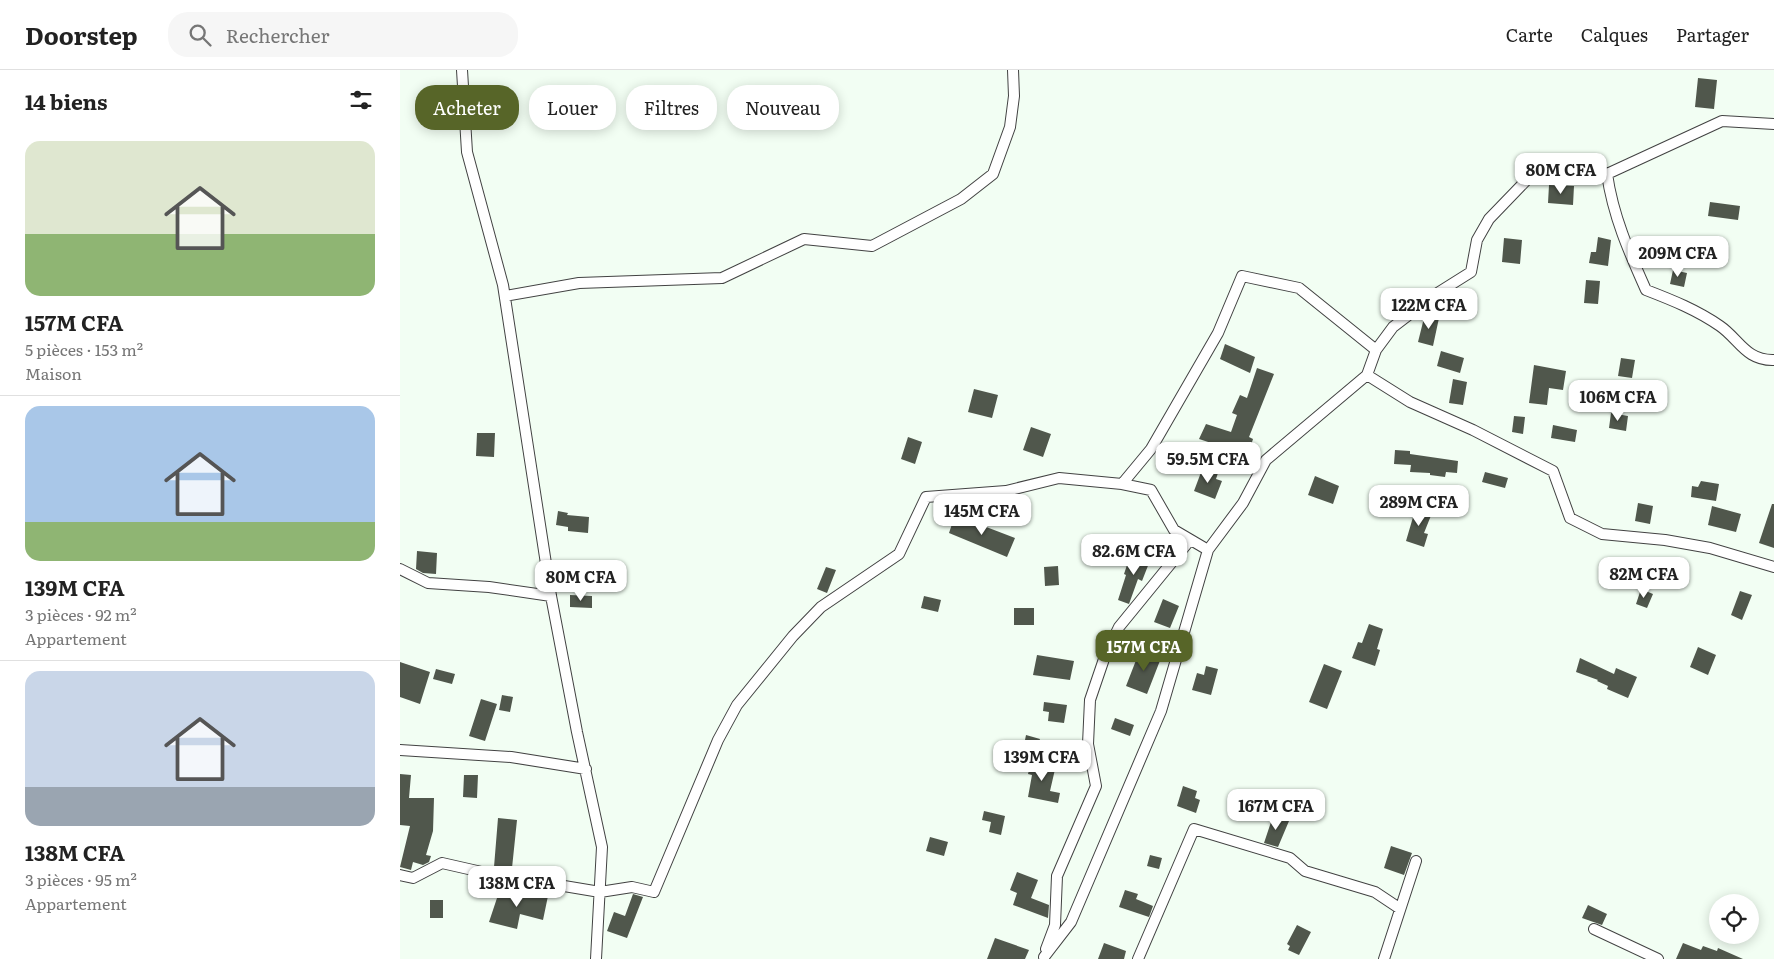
<!DOCTYPE html>
<html lang="fr">
<head>
<meta charset="utf-8">
<style>
  :root { --surface:#fff; --page:#f6f6f6; --text:#222; --muted:#767676; --line:#e0e0e0; --accent:#576528 }
  body { margin:0; font-family:Literata,serif; background:var(--page); color:var(--text); height:100vh; display:flex; flex-direction:column; font-size:19px; white-space:nowrap }
  * { box-sizing:border-box; margin:0 }
  p { font-size:16px; color:var(--muted) }
  .icon { flex:none; width:28px; height:28px; fill:none; stroke:currentColor; stroke-width:2; stroke-linecap:round; stroke-linejoin:round }
  .map { position:relative; flex:1; overflow:hidden }
  .drawer { display:flex; flex-direction:column; background:var(--surface); width:400px }
  .drawer>* { flex:none }
  .guide { position:absolute; left:15px; top:15px; width:475px; height:45px; display:flex; gap:10px }
  .fabs { position:absolute; left:1309px; top:824px; display:grid; gap:10px }
  .fabs a { display:grid; place-items:center; width:50px; height:50px; border-radius:50%; background:var(--surface); box-shadow:0 2px 12px #0003; font-size:25px }
  .price { position:absolute; translate:-50% -42px; padding:0 11px; border-radius:10px; background:#fff; color:#222; font-size:16px; line-height:32px; filter:drop-shadow(0 1px 2px #0008) }
  .price::after { content:''; position:absolute; left:50%; top:30px; width:15px; height:11px; margin-left:-8px; background:inherit; clip-path:polygon(0 0,100% 0,50% 100%) }
  .price.on { background:var(--accent); color:#fff }
  ul { padding:0; list-style:none }
  li { display:grid; align-content:center; gap:10px; height:265px; padding:0 25px }
  li+li { border-top:1px solid var(--line) }
  li span { display:grid; place-items:center; height:155px; border-radius:15px; color:#555 }
  li>.icon { margin-inline-start:auto }
  span .icon { width:90px; height:90px; fill:#fffc; stroke-width:1 }
  li b { font-size:21px }
  h2 { display:flex; justify-content:space-between; align-items:center; height:60px; padding:0 25px; font-size:21px }
  .tag { padding:0 18px; border-radius:20px; background:var(--surface); box-shadow:0 2px 12px #0003; font-size:18px; line-height:45px }
  .tag.on { background:var(--accent); color:#fff }
  header { display:flex; align-items:center; gap:30px; box-sizing:border-box; height:70px; padding:0 25px; background:var(--surface); border-bottom:1px solid var(--line) }
  header strong { font-size:24px }
  nav { display:flex; gap:28px; margin-inline-start:auto; font-size:18px }
  .search { width:350px; height:45px; background:var(--page); display:flex; align-items:center; gap:12px; box-sizing:border-box; padding:0 18px; border-radius:20px; color:var(--muted); font-size:19px }
  main { display:flex; flex:1; min-height:0 }
  .map>svg:first-child { display:block }
  .building { fill:#50574c }
  .lines { fill:none; stroke-linecap:round; stroke-linejoin:round }
  .street-casing { stroke:#424242; stroke-width:12 }
  .street { stroke:#fff; stroke-width:10 }
</style>
</head>
<body>
<header>
<strong>Doorstep</strong>
<div class="search"><svg class="icon" aria-label="search" viewBox="0 0 24 24"><circle cx="10" cy="10" r="6"/><path d="M15 15l6 6"/></svg>Rechercher</div>
<nav><a>Carte</a><a>Calques</a><a>Partager</a></nav>
</header>
<main>
<section class="drawer">
<h2>14 biens<svg class="icon" aria-label="filters" viewBox="0 0 24 24"><path d="M4 7h16M4 17h16"/><circle cx="9" cy="7" r="2"/><circle cx="15" cy="17" r="2"/></svg></h2>
<ul>
<li><span style="background:linear-gradient(#dfe7d0 60%,#8fb573 0)"><svg class="icon" aria-label="home" viewBox="0 0 24 24"><path d="M3 11l9-7 9 7M6 9v11h12V9"/></svg></span><div><b>157M CFA</b><p>5 pièces · 153 m²</p><p>Maison</p></div></li>
<li><span style="background:linear-gradient(#a9c7e8 75%,#8fb573 0)"><svg class="icon" aria-label="home" viewBox="0 0 24 24"><path d="M3 11l9-7 9 7M6 9v11h12V9"/></svg></span><div><b>139M CFA</b><p>3 pièces · 92 m²</p><p>Appartement</p></div></li>
<li><span style="background:linear-gradient(#c9d6e8 75%,#9aa5b1 0)"><svg class="icon" aria-label="home" viewBox="0 0 24 24"><path d="M3 11l9-7 9 7M6 9v11h12V9"/></svg></span><div><b>138M CFA</b><p>3 pièces · 95 m²</p><p>Appartement</p></div></li>
</ul>
</section>
<div class="map">
<svg width="1374" height="889" viewBox="0 0 1374 889">
  <rect width="100%" height="100%" fill="#f2fef3"/>
  <path class="building" d="M 1298,8 L 1317,10 L 1314,39 L 1295,37 Z
    M 1149,115 L 1174,116 L 1173,135 L 1148,133 Z
    M 1310,132 L 1340,136 L 1338,150 L 1308,146 Z
    M 1198,167 L 1211,170 L 1208,196 L 1189,193 L 1191,182 L 1196,182 Z
    M 1104,168 L 1122,170 L 1120,194 L 1102,192 Z
    M 1273,200 L 1287,203 L 1284,217 L 1270,214 Z
    M 1186,210 L 1200,211 L 1198,234 L 1184,233 Z
    M 1025,244 L 1039,248 L 1033,276 L 1018,272 Z
    M 825,274 L 855,287 L 850,303 L 820,289 Z
    M 1041,281 L 1064,288 L 1060,303 L 1037,296 Z
    M 1221,288 L 1235,290 L 1232,308 L 1218,306 Z
    M 1134,295 L 1166,301 L 1163,320 L 1149,318 L 1147,335 L 1129,333 Z
    M 857,298 L 874,304 L 849,367 L 853,369 L 848,385 L 799,369 L 806,354 L 831,362 L 837,345 L 832,343 L 840,325 L 847,328 Z
    M 1053,309 L 1067,312 L 1063,335 L 1049,333 Z
    M 574,319 L 598,325 L 592,348 L 568,342 Z
    M 1211,343 L 1228,346 L 1226,361 L 1209,358 Z
    M 1114,346 L 1125,347 L 1123,364 L 1112,362 Z
    M 1153,355 L 1177,360 L 1175,372 L 1151,368 Z
    M 631,357 L 651,364 L 643,387 L 623,380 Z
    M 77,363 L 95,363 L 94,387 L 76,386 Z
    M 508,367 L 522,372 L 515,394 L 501,389 Z
    M 995,380 L 1010,381 L 1010,384 L 1058,391 L 1057,403 L 1046,402 L 1045,407 L 1030,405 L 1030,403 L 1010,402 L 1011,395 L 994,394 Z
    M 803,397 L 818,403 L 816,409 L 822,411 L 815,429 L 794,421 Z
    M 1085,402 L 1108,408 L 1105,418 L 1082,412 Z
    M 915,406 L 939,416 L 933,434 L 908,425 Z
    M 1301,411 L 1319,414 L 1316,431 L 1291,427 L 1292,416 L 1298,417 Z
    M 1238,433 L 1253,436 L 1250,454 L 1235,451 Z
    M 1372,434 L 1374,434 L 1374,478 L 1359,473 Z
    M 1312,436 L 1341,444 L 1336,462 L 1308,455 Z
    M 1016,437 L 1032,443 L 1024,463 L 1028,464 L 1024,477 L 1006,471 Z
    M 158,441 L 168,443 L 167,445 L 189,447 L 188,463 L 168,461 L 168,457 L 156,455 Z
    M 555,445 L 615,468 L 607,487 L 549,463 Z
    M 17,481 L 37,483 L 36,504 L 23,503 L 16,499 Z
    M 736,482 L 751,488 L 742,511 L 738,509 L 729,534 L 718,530 L 726,505 L 724,504 L 727,495 L 731,496 Z
    M 658,496 L 659,515 L 645,516 L 644,497 Z
    M 426,497 L 436,500 L 427,523 L 417,519 Z
    M 1241,519 L 1253,524 L 1247,538 L 1236,534 Z
    M 1340,521 L 1352,525 L 1342,550 L 1331,545 Z
    M 170,525 L 192,526 L 192,538 L 170,537 Z
    M 524,526 L 541,530 L 538,542 L 521,538 Z
    M 763,529 L 779,536 L 770,558 L 754,552 Z
    M 614,538 L 634,538 L 634,555 L 614,555 Z
    M 969,554 L 983,559 L 977,579 L 980,580 L 975,596 L 952,588 L 958,572 L 962,573 Z
    M 1298,577 L 1316,585 L 1308,605 L 1290,597 Z
    M 740,580 L 761,588 L 747,624 L 726,616 Z
    M 637,585 L 674,591 L 670,610 L 633,605 Z
    M 1180,588 L 1214,604 L 1216,598 L 1237,607 L 1228,628 L 1207,619 L 1208,616 L 1197,611 L 1198,610 L 1176,602 Z
    M 0,592 L 30,602 L 20,634 L 0,627 Z
    M 924,594 L 942,601 L 927,639 L 909,632 Z
    M 806,596 L 818,599 L 811,625 L 792,620 L 797,603 L 804,605 Z
    M 36,599 L 55,604 L 52,614 L 33,609 Z
    M 102,625 L 113,627 L 110,642 L 99,640 Z
    M 81,629 L 97,634 L 85,671 L 69,666 Z
    M 644,632 L 667,635 L 664,653 L 648,651 L 649,642 L 643,641 Z
    M 715,648 L 734,655 L 730,666 L 711,659 Z
    M 626,665 L 640,669 L 637,678 L 624,675 Z
    M 632,689 L 656,695 L 650,721 L 660,723 L 658,733 L 628,727 L 632,705 L 628,704 Z
    M 0,704 L 11,705 L 9,728 L 34,728 L 33,761 L 26,785 L 31,786 L 29,792 L 23,795 L 13,792 L 11,800 L 0,797 L 10,756 L 0,755 Z
    M 64,705 L 78,705 L 77,728 L 63,727 Z
    M 783,716 L 797,721 L 795,728 L 800,730 L 796,743 L 777,736 Z
    M 584,741 L 605,746 L 601,765 L 589,762 L 591,752 L 582,750 Z
    M 873,746 L 889,751 L 878,777 L 864,773 Z
    M 98,748 L 117,750 L 112,798 L 94,797 Z
    M 530,767 L 548,772 L 544,786 L 526,781 Z
    M 991,776 L 1012,783 L 1004,805 L 984,798 Z
    M 750,785 L 762,788 L 759,799 L 747,796 Z
    M 617,802 L 638,810 L 631,828 L 649,835 L 648,848 L 613,835 L 617,823 L 610,820 Z
    M 100,819 L 127,827 L 128,822 L 148,826 L 143,850 L 120,844 L 117,859 L 89,852 Z
    M 725,820 L 738,824 L 736,829 L 753,836 L 749,847 L 719,837 Z
    M 233,824 L 243,827 L 227,868 L 207,861 L 214,842 L 225,846 Z
    M 30,830 L 43,830 L 43,848 L 30,848 Z
    M 1188,835 L 1207,844 L 1202,855 L 1182,848 Z
    M 897,855 L 911,862 L 899,885 L 888,880 L 890,876 L 887,874 Z
    M 595,868 L 629,880 L 625,889 L 587,889 Z
    M 704,873 L 726,881 L 724,889 L 698,889 Z
    M 1283,873 L 1301,880 L 1303,876 L 1317,881 L 1318,878 L 1343,889 L 1276,889 Z"/>
  <g class="lines">
    <g class="street-casing">
      <path id="street" d="M 62,0 L 67,82 L 103,215 L 151,526 L 177,662 L 202,777 L 196,889
        M 1207,104 C 1213,146 1229,182 1246,220 C 1272,230 1297,240 1320,256 C 1339,269 1346,291 1374,290
        M 105,226 L 179,213 L 322,208 L 404,169 L 472,176 L 561,129 L 593,104 L 610,57 L 614,26 L 613,0
        M 967,305 L 1010,332 L 1073,360 L 1153,401 L 1170,448 L 1202,464 L 1265,470 L 1310,478 L 1374,497
        M 722,414 L 751,420 L 774,460 L 808,480
        M 0,499 L 28,513 L 89,517 L 151,526
        M 0,680 L 111,687 L 186,699
        M 0,805 L 13,808 L 42,793 L 86,803 L 200,822 L 232,817 L 254,822 L 318,670 L 337,635 L 393,566 L 421,537 L 499,484 L 526,427 L 606,421 L 659,408 L 722,414 L 751,379 L 818,263 L 842,206 L 899,218 L 976,280
        M 1194,859 L 1258,889
        M 646,879 L 655,855 L 657,806 L 696,716 L 688,674 L 690,630 L 705,586 L 719,557 L 790,470
        M 644,887 L 671,852 L 761,641 L 808,480 L 843,433 L 866,390 L 967,305 L 976,280 L 993,257 L 1036,224 L 1071,202 L 1077,170 L 1089,149 L 1144,92 L 1207,104 L 1322,51 L 1374,54
        M 738,889 L 794,759 L 890,788 L 905,801 L 975,822 L 999,838
        M 984,889 L 1016,791"/>
    </g>
    <use href="#street" class="street"/>
  </g>
</svg>
<div class="fabs">
<a><svg class="icon" aria-label="locate" viewBox="0 0 24 24"><circle cx="12" cy="12" r="6"/><path d="M12 2v4M12 18v4M2 12h4M18 12h4"/></svg></a>
</div>
<b class="price" style="left:1161px;top:125px">80M CFA</b>
<b class="price" style="left:1278px;top:208px">209M CFA</b>
<b class="price" style="left:1029px;top:260px">122M CFA</b>
<b class="price" style="left:1218px;top:352px">106M CFA</b>
<b class="price" style="left:808px;top:414px">59.5M CFA</b>
<b class="price" style="left:1019px;top:457px">289M CFA</b>
<b class="price" style="left:582px;top:466px">145M CFA</b>
<b class="price" style="left:734px;top:506px">82.6M CFA</b>
<b class="price" style="left:1244px;top:529px">82M CFA</b>
<b class="price" style="left:181px;top:532px">80M CFA</b>
<b class="price on" style="left:744px;top:602px">157M CFA</b>
<b class="price" style="left:642px;top:712px">139M CFA</b>
<b class="price" style="left:876px;top:761px">167M CFA</b>
<b class="price" style="left:117px;top:838px">138M CFA</b>
<div class="guide">
<a class="tag on">Acheter</a>
<a class="tag">Louer</a>
<a class="tag">Filtres</a>
<a class="tag">Nouveau</a>
</div>
</div>
</main>
</body>
</html>
